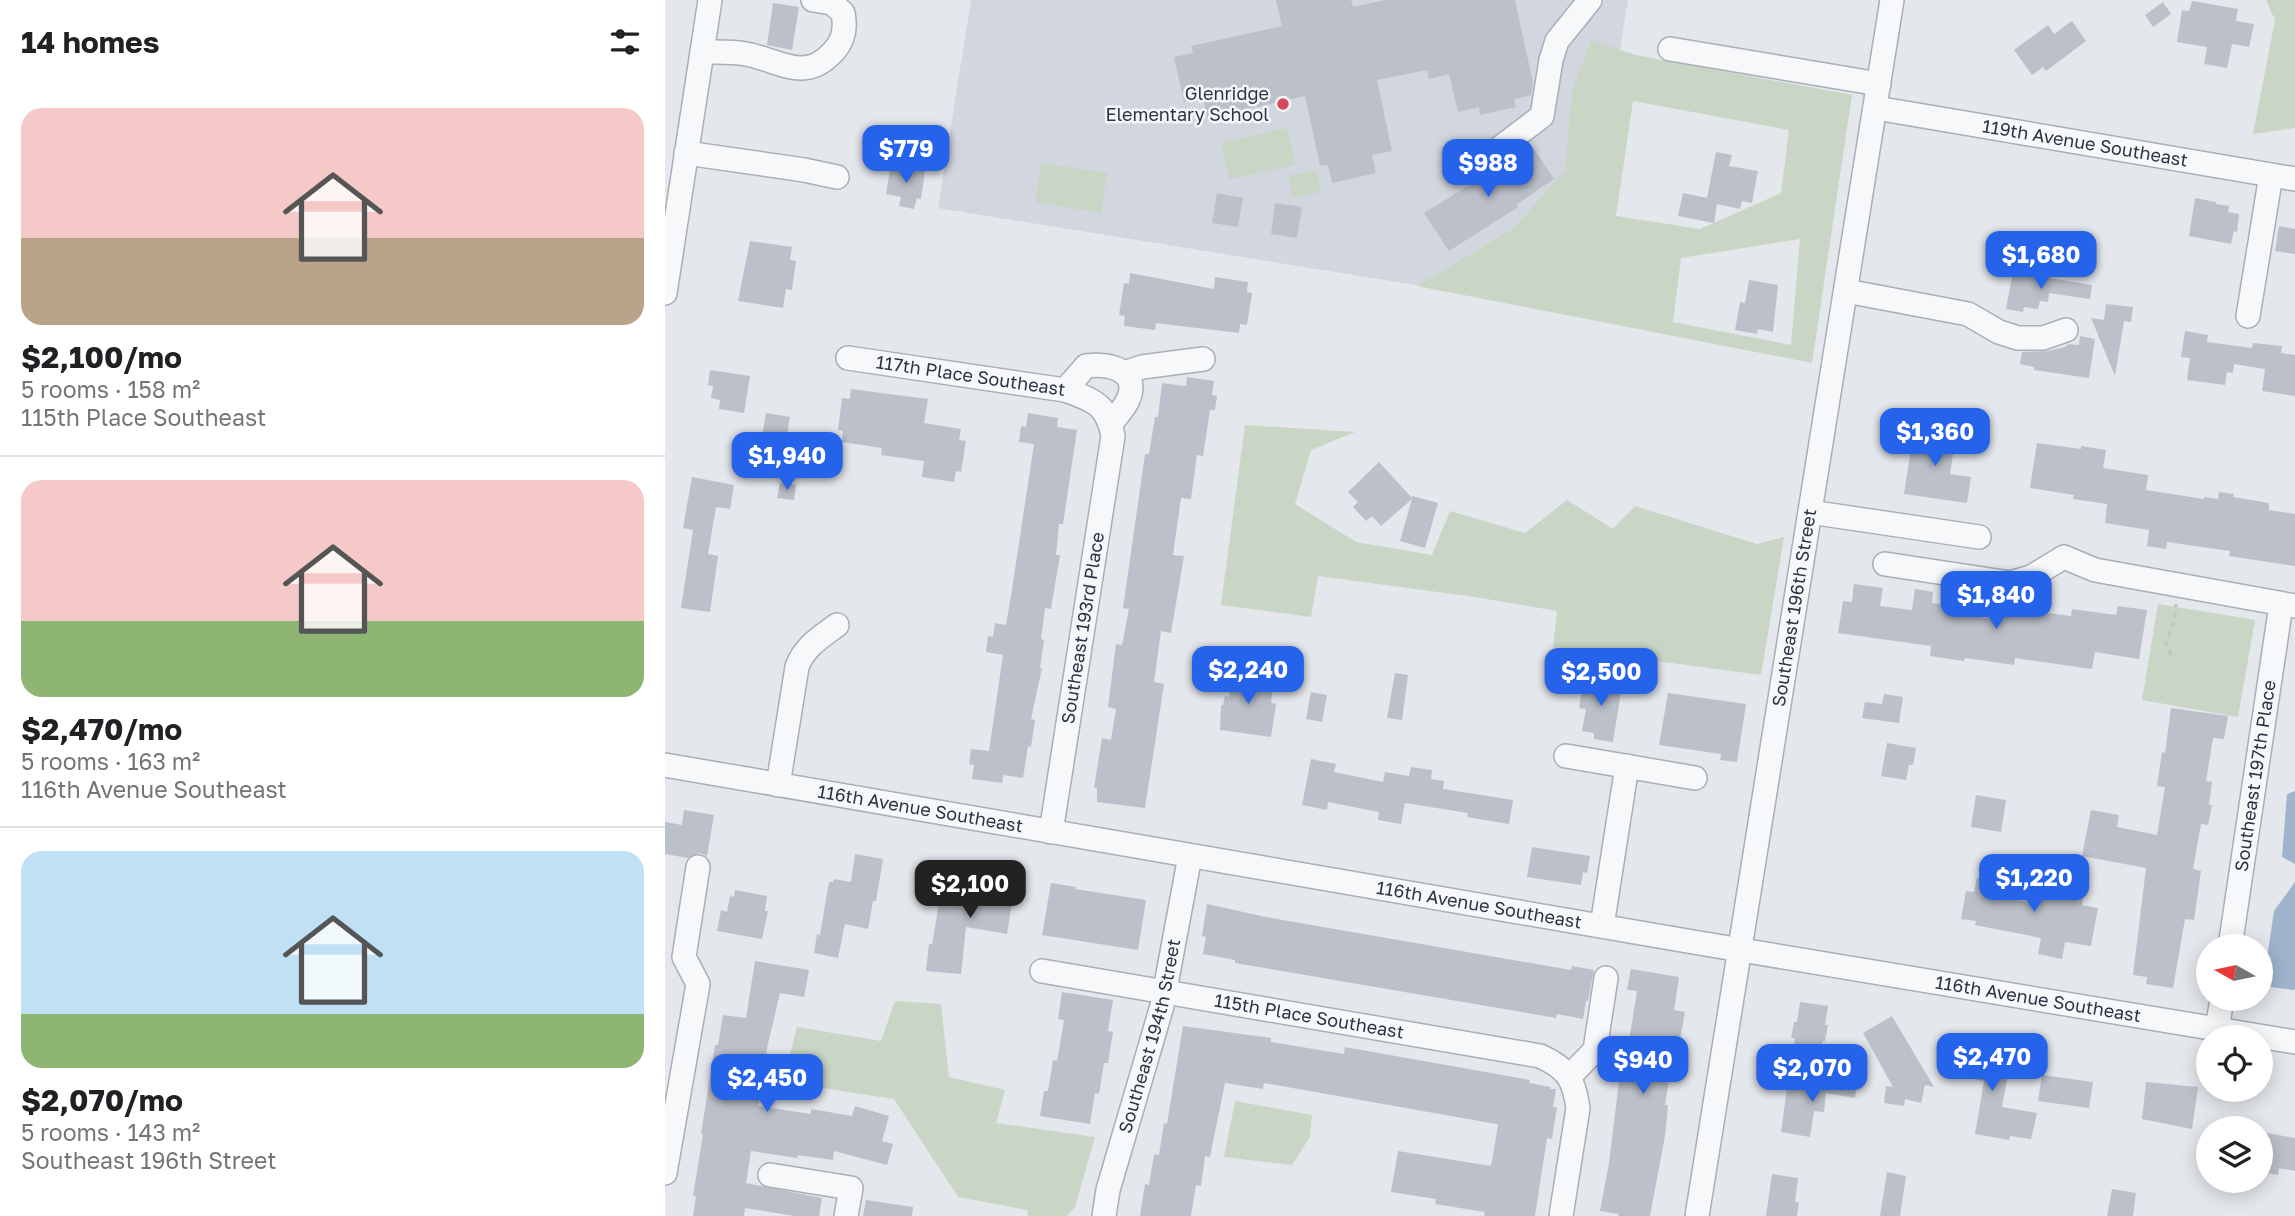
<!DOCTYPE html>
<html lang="en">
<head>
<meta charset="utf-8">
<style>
  :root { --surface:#fff; --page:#f2f2f2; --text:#202124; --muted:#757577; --line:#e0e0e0; --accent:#2563eb }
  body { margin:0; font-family:"Golos Text",sans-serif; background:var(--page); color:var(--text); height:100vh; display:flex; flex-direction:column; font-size:26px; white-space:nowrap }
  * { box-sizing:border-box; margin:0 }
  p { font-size:23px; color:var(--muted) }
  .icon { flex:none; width:38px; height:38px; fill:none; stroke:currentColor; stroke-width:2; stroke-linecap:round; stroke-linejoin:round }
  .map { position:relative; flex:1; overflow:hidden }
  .sheet { display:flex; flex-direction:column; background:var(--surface); width:665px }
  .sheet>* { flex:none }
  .needle { width:46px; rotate:279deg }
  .fabs { position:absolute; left:1531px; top:934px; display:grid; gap:14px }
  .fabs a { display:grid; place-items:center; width:77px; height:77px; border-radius:50%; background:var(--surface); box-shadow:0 4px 18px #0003; font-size:35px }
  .price { position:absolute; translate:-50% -60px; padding:0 16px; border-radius:14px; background:var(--accent); color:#fff; font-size:23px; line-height:46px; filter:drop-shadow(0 2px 4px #0008) }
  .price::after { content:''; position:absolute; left:50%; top:42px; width:21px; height:16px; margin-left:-10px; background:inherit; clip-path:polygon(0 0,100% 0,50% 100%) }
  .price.on { background:#222; color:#fff }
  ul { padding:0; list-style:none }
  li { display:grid; align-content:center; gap:14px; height:371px; padding:0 21px }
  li+li { border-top:2px solid var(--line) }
  li span { display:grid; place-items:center; height:217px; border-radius:21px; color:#555 }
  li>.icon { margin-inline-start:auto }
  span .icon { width:126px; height:126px; fill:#fffc; stroke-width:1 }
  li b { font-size:30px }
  h2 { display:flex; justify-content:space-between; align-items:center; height:84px; padding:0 21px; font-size:30px }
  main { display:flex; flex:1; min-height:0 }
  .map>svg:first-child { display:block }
  .built { fill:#d2d6de }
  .green { fill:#c9d6c5; fill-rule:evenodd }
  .water { fill:#9fb4cc }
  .building { fill:#bbc0ca }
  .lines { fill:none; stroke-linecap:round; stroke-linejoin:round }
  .minor-casing { stroke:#a9aeb7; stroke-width:26 }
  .path { stroke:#c2c5cb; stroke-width:3.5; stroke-dasharray:5 5; stroke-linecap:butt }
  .minor { stroke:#f7f8fa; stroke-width:23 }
  .poi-dot { fill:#d1495b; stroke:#f4f6f9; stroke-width:2.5 }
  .labels { text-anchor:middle; stroke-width:5; stroke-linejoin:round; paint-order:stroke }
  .poi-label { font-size:18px; fill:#2b3445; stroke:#f4f6f9; text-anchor:end }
  .street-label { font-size:18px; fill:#2b3445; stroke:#f4f6f9 }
</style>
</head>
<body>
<main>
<section class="sheet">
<h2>14 homes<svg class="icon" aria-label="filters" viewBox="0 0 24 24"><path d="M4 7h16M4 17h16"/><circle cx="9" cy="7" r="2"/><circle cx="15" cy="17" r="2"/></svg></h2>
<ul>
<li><span style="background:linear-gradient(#f6c9c9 60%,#b9a48a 0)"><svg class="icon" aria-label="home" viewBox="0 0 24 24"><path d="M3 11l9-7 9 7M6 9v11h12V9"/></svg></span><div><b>$2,100/mo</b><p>5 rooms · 158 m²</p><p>115th Place Southeast</p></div></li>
<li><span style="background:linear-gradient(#f6c9c9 65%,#8fb573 0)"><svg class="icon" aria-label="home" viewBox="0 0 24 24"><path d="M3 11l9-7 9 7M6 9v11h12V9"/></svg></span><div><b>$2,470/mo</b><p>5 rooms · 163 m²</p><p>116th Avenue Southeast</p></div></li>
<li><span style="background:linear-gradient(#bfe0f5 75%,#8fb573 0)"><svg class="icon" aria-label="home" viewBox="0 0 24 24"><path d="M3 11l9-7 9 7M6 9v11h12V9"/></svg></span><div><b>$2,070/mo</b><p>5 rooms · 143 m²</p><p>Southeast 196th Street</p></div></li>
</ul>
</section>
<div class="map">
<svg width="1630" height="1216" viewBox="0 0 1630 1216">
  <rect width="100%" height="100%" fill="#e4e7ec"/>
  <path class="built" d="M 306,0 L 963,0 L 913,311 L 273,208 Z"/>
  <path class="green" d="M 1601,0 L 1630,0 L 1630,128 L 1588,134 L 1610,20 Z
    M 926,40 L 971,55 L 1187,95 L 1147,363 L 752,286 L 849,228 L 900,170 L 907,93 ZM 968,101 L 1124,130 L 1116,193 L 1035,229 L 951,216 ZM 1135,239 L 1126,345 L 1008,322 L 1016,258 Z
    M 622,128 L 630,165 L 564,179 L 556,143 Z
    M 376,163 L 442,173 L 436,213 L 370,202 Z
    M 651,170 L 656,192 L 628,198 L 623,176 Z
    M 580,425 L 690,432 L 646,450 L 630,504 L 691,542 L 767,555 L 785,511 L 860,533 L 902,500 L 948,529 L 970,506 L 1092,544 L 1119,537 L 1096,675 L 888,647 L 892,611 L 810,597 L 653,576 L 646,617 L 556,605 Z
    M 1493,604 L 1590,620 L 1573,717 L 1477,700 Z
    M 230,1001 L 276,1004 L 284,1077 L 340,1090 L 331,1123 L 430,1137 L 410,1207 L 402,1216 L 363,1216 L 362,1210 L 293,1197 L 229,1099 L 118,1082 L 132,1027 L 216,1041 Z
    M 570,1101 L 647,1115 L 645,1137 L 627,1165 L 559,1157 Z"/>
  <path class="water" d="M 1630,791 L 1630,864 L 1617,857 L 1622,794 Z
    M 1630,882 L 1630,989 L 1628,990 L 1606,987 L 1599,979 L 1609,911 Z"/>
  <path class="building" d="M 611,0 L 686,0 L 688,7 L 721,0 L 850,0 L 868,83 L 866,95 L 849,99 L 851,107 L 815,115 L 814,107 L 793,112 L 784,74 L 764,79 L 762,70 L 712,80 L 727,151 L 707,155 L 711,173 L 667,183 L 663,165 L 655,166 L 640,96 L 542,118 L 538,97 L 519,102 L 509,57 L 528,53 L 526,46 L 617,26 Z
    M 1527,1 L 1573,9 L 1571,21 L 1589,24 L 1584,47 L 1567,44 L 1562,68 L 1539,64 L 1542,47 L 1512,42 L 1517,10 L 1524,11 Z
    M 1498,2 L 1506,14 L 1488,27 L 1480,15 Z
    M 108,3 L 134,7 L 127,50 L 102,45 Z
    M 1407,21 L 1421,41 L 1381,71 L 1378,67 L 1367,75 L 1349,50 L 1383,25 L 1389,34 Z
    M 869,149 L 889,179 L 851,205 L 853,207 L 784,251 L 759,213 L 829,170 L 830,172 L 860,152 L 862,154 Z
    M 1051,152 L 1067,155 L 1064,166 L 1093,171 L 1087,203 L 1077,201 L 1075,209 L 1052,204 L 1049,223 L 1013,216 L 1018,193 L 1042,198 Z
    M 226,163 L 260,171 L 256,199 L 252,198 L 249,209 L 234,206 L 236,197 L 221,194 Z
    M 552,193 L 578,198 L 573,227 L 547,223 Z
    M 1530,198 L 1551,202 L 1551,204 L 1564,206 L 1563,212 L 1574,214 L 1572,232 L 1569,231 L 1566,244 L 1524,236 Z
    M 610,203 L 637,207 L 632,238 L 606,234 Z
    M 1614,226 L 1630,229 L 1630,254 L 1610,251 Z
    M 85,241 L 127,247 L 125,260 L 131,261 L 127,290 L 121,289 L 118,308 L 73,301 Z
    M 1348,272 L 1427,285 L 1425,299 L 1384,293 L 1383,302 L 1375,301 L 1373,309 L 1359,307 L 1358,312 L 1341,309 Z
    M 465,273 L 549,289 L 550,277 L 583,282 L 582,292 L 587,293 L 582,325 L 575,324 L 574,333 L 491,323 L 490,330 L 459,326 L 460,316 L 454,315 L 459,283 L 464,284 Z
    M 1084,280 L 1113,285 L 1108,332 L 1093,329 L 1092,334 L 1070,330 L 1075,302 L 1080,303 Z
    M 1441,304 L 1468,307 L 1466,322 L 1459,321 L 1450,376 L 1426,318 L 1439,320 Z
    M 1520,331 L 1543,335 L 1542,342 L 1587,348 L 1588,343 L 1617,346 L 1616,353 L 1630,355 L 1630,396 L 1597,391 L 1600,369 L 1569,364 L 1568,373 L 1562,372 L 1560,385 L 1522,380 L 1525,358 L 1516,357 Z
    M 1415,336 L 1430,339 L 1424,378 L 1369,370 L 1369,367 L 1355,364 L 1357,352 L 1382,351 L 1400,347 L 1404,344 L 1414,345 Z
    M 45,370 L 85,376 L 79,413 L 54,409 L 55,400 L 46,398 L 48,386 L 43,385 Z
    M 522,377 L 549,381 L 547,395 L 552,396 L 550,410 L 545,410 L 538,456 L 532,455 L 526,499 L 516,498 L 508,555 L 519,556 L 506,633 L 496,631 L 489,682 L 499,684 L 480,808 L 432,802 L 432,788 L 429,788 L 437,738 L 446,740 L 451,709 L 443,707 L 451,644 L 457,645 L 464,609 L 458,608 L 480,454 L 484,454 L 490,417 L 493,417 L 497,383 L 521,386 Z
    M 186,389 L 263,399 L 259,423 L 296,429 L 294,440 L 301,441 L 296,472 L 291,471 L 289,482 L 257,477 L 259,461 L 216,455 L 217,448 L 177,442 L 178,431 L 173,430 L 177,398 L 185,399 Z
    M 101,413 L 125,417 L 121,441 L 97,437 Z
    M 363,413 L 393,418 L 392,427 L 412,430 L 398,524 L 394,524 L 391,555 L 395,555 L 386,609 L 380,608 L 376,639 L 379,640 L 375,668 L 377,668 L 366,719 L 370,720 L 366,747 L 363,746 L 358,778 L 338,775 L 337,783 L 307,779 L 309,765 L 304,764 L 306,749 L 324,751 L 338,655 L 321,652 L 323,636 L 328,637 L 330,623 L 341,625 L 346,596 L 369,444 L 354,442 L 356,426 L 361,427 Z
    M 1249,428 L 1291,434 L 1285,474 L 1306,477 L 1302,503 L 1239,494 Z
    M 1372,443 L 1416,449 L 1416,446 L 1441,450 L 1438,468 L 1483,475 L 1481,490 L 1539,499 L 1539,497 L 1553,499 L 1554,492 L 1569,494 L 1568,497 L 1604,503 L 1604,510 L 1630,514 L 1630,566 L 1564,556 L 1565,551 L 1502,542 L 1501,549 L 1482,546 L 1484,530 L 1440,523 L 1442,504 L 1408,499 L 1409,495 L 1365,488 Z
    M 714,462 L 747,498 L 747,496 L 773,503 L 760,548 L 735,541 L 747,499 L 716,526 L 707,516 L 701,521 L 688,507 L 693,502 L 683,492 Z
    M 27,477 L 69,485 L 65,509 L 51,507 L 43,554 L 53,556 L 45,612 L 16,608 L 28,530 L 18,528 Z
    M 115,483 L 131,485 L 129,500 L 112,498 Z
    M 1189,584 L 1218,588 L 1215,606 L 1247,610 L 1250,589 L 1268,592 L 1267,603 L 1294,607 L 1293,614 L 1333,620 L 1334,607 L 1406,616 L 1407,609 L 1451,615 L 1453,606 L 1482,610 L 1474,659 L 1430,652 L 1427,669 L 1350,658 L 1349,665 L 1300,658 L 1299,661 L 1265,656 L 1266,646 L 1173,633 L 1178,601 L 1187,602 Z
    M 568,670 L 599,675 L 597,684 L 608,685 L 606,703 L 611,704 L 606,737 L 555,730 L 556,705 L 558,705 L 560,696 L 564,697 Z
    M 730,673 L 743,675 L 737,720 L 722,718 Z
    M 919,679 L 957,685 L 948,742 L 929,739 L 929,733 L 917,731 L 921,709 L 914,708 Z
    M 646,692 L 662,695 L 657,722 L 641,719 Z
    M 1003,693 L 1081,704 L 1072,762 L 1055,760 L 1056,754 L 994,745 Z
    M 1219,694 L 1238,697 L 1234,723 L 1197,718 L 1200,702 L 1217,704 Z
    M 1506,708 L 1563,716 L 1559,739 L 1548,738 L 1541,781 L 1547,782 L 1544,805 L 1547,805 L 1543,825 L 1536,824 L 1528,869 L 1536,871 L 1529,920 L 1520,919 L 1508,988 L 1481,984 L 1482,977 L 1468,975 L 1481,868 L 1417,856 L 1426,810 L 1454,815 L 1452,827 L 1492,835 L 1500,787 L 1492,786 L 1497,752 L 1500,753 Z
    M 1222,743 L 1251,748 L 1248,765 L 1244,765 L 1241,780 L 1216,776 Z
    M 646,759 L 671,764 L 669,772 L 718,782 L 720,772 L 744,776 L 746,767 L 767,770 L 766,779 L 779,781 L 778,789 L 848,800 L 844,824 L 802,817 L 803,813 L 740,803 L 736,824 L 713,820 L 714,812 L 663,802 L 662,810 L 637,805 Z
    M 1311,795 L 1341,800 L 1336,832 L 1306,827 Z
    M 19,810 L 49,815 L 42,856 L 34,853 L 23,858 L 0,854 L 0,822 L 17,825 Z
    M 867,847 L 925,856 L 922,873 L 918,872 L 916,885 L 862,877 Z
    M 190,854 L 218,859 L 211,901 L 208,901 L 203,929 L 180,924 L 173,958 L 149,953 L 152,934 L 155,935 L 164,882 L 168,882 L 169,879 L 186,882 Z
    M 322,868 L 352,873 L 342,934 L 301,927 L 296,974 L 261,971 L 264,944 L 267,944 L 276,892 L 316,900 Z
    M 1312,878 L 1339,883 L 1336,897 L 1366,903 L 1370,878 L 1397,882 L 1398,887 L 1419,892 L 1417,905 L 1433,908 L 1426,946 L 1400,942 L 1397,959 L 1373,954 L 1376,938 L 1310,925 L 1311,921 L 1296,919 L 1301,891 L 1309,892 Z
    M 386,883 L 411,887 L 410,889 L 481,900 L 473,950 L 377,935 Z
    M 70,890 L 102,896 L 100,911 L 103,911 L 97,939 L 52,931 L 56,910 L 62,912 L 65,896 L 69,897 Z
    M 542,904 L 601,917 L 906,970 L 907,966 L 929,970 L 923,1001 L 921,1001 L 918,1019 L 892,1014 L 891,1018 L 570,963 L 570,960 L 538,954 L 541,937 L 537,936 Z
    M 90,961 L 144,970 L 139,997 L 115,993 L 102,1048 L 93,1106 L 146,1114 L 146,1109 L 187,1116 L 190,1106 L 224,1116 L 217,1141 L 228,1144 L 222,1165 L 169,1151 L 168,1160 L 133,1155 L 132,1158 L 86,1151 L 81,1183 L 157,1198 L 154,1216 L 129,1216 L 80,1208 L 79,1216 L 28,1216 L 31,1196 L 28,1196 L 38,1134 L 36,1134 L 50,1045 L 53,1045 L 58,1015 L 81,1018 Z
    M 966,969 L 1014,977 L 1009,1010 L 1020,1012 L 1010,1067 L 1006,1066 L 1000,1105 L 1003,1105 L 1000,1136 L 985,1216 L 953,1216 L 954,1214 L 935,1211 L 944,1163 L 956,1065 L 960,1066 L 972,991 L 962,990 Z
    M 397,992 L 448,1000 L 443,1031 L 448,1032 L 443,1063 L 439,1063 L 434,1094 L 430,1093 L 425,1124 L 375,1116 L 379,1091 L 383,1091 L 388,1060 L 392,1061 L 399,1020 L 393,1019 Z
    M 1135,1002 L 1163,1006 L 1160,1025 L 1163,1025 L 1160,1041 L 1158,1041 L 1155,1062 L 1127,1058 L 1130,1038 L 1126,1038 L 1129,1022 L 1132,1022 Z
    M 1227,1016 L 1269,1087 L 1260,1085 L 1256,1103 L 1240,1099 L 1239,1106 L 1219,1103 L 1221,1086 L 1228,1087 L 1198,1033 Z
    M 518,1026 L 606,1038 L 606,1042 L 679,1054 L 680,1047 L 865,1080 L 864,1083 L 886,1087 L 885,1089 L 891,1089 L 888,1107 L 892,1107 L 887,1139 L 882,1138 L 870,1216 L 819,1216 L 820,1212 L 770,1204 L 771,1199 L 726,1192 L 733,1151 L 826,1166 L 833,1125 L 831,1124 L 599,1083 L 598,1089 L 560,1083 L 545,1157 L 540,1156 L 536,1186 L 531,1185 L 526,1216 L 475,1216 L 480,1184 L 484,1185 L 489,1154 L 494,1155 L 499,1123 L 502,1124 Z
    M 1285,1047 L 1334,1053 L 1333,1056 L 1346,1058 L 1337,1107 L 1372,1113 L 1366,1139 L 1345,1136 L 1344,1140 L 1310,1134 L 1319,1081 L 1280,1073 Z
    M 1377,1075 L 1428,1082 L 1424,1108 L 1373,1101 Z
    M 1152,1076 L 1192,1082 L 1190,1098 L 1161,1093 L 1159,1112 L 1149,1111 L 1145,1137 L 1116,1132 L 1122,1088 L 1159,1092 L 1150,1091 Z
    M 1481,1082 L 1533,1087 L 1527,1129 L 1477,1119 Z
    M 1596,1132 L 1630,1138 L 1630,1171 L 1614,1168 L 1613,1175 L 1596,1172 Z
    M 1222,1172 L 1241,1176 L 1235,1216 L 1215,1216 Z
    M 1107,1174 L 1133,1178 L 1130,1202 L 1134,1202 L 1132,1216 L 1101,1216 Z
    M 1447,1189 L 1471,1193 L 1468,1216 L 1442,1216 Z
    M 201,1200 L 248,1207 L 247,1216 L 198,1216 Z"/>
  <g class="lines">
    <g class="minor-casing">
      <g id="minor">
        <path d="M 1005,49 L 1214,84"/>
        <path d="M 37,52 C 51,52 66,51 81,54 C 114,60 139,83 167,53 C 179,41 181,28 178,13 L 167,3 L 148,0"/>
        <path id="s1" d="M 1211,108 L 1630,179"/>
        <path d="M 21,153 L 139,170 L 172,177"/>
        <path d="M 811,166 L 877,116 L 886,60 L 892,41 L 925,0"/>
        <path d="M 1181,291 L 1303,314 L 1334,332 L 1353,338 L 1378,338 L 1401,330"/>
        <path d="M 0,293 L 45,0"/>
        <path d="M 1583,316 L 1606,175"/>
        <path id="s2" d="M 183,358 L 400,390 C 428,400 442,404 448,436 L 386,832"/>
        <path d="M 459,373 L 477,367 L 538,359"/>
        <path d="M 400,390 L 421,366 C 444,363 476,370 463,400 C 459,409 451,416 446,424"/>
        <path d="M 1145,512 L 1314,537"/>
        <path d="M 1220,564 L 1345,583 L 1366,577 L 1399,557 L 1430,570 L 1630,606"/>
        <path d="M 901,756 L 1030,778"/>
        <path id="s3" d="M 0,765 L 1034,943 L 1630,1042"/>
        <path d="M 113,785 L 132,667 C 139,647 156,637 172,625"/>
        <path d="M 937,926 L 962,766"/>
        <path id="s4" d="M 1565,947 L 1616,605"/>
        <path id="s5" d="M 377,971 L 875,1056 C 902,1068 909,1079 913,1108 L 896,1216"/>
        <path d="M 1552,1029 L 1557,999"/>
        <path d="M 904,1077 L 930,1050 L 941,978"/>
        <path d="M 0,1173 L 33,984 L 19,957 L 33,867"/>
        <path d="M 105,1175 L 186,1188 L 181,1216"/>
        <path id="s6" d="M 439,1216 L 443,1190 L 497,1006 L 525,856"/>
        <path id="s7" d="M 1032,1216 L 1227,0"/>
      </g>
    </g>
    <path class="path" d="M 1506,655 L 1501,642 L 1510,619 L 1511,604"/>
    <use href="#minor" class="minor"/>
  </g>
  <circle class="poi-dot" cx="618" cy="104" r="7"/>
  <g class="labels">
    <g class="poi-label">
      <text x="604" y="100">Glenridge<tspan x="604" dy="21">Elementary School</tspan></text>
    </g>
    <g class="street-label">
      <text dy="6" stroke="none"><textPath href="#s1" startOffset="212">119th Avenue Southeast</textPath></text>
      <text dy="6" stroke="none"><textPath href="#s2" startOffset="124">117th Place Southeast</textPath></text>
      <text dy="6" stroke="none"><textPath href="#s7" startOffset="616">Southeast 196th Street</textPath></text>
      <text transform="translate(418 628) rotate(-81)" y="6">Southeast 193rd Place</text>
      <text dy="6" stroke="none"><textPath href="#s4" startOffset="173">Southeast 197th Place</textPath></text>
      <text dy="6" stroke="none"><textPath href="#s3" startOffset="259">116th Avenue Southeast</textPath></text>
      <text dy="6" stroke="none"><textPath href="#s3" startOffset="826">116th Avenue Southeast</textPath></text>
      <text dy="6" stroke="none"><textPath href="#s3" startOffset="1393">116th Avenue Southeast</textPath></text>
      <text dy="6" stroke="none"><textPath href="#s5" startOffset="271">115th Place Southeast</textPath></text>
      <text dy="6" stroke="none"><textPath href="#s6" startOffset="186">Southeast 194th Street</textPath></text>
    </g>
  </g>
</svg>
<div class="fabs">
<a><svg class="needle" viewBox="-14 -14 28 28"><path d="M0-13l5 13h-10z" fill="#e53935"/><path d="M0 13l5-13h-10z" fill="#757577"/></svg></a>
<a><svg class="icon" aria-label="locate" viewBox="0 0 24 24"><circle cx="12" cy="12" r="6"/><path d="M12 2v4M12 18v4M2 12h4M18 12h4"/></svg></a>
<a><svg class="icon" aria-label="layers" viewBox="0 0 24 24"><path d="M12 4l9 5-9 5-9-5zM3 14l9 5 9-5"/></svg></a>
</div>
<b class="price" style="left:241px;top:185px">$779</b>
<b class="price" style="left:823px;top:199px">$988</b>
<b class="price" style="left:1376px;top:291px">$1,680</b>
<b class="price" style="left:1270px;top:468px">$1,360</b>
<b class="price" style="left:122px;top:492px">$1,940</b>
<b class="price" style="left:1331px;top:631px">$1,840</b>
<b class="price" style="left:583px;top:706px">$2,240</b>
<b class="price" style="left:936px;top:708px">$2,500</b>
<b class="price" style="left:1369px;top:914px">$1,220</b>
<b class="price on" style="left:305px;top:920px">$2,100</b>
<b class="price" style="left:1327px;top:1093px">$2,470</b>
<b class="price" style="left:978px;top:1096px">$940</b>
<b class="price" style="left:1147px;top:1104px">$2,070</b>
<b class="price" style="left:102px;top:1114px">$2,450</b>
</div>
</main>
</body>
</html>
